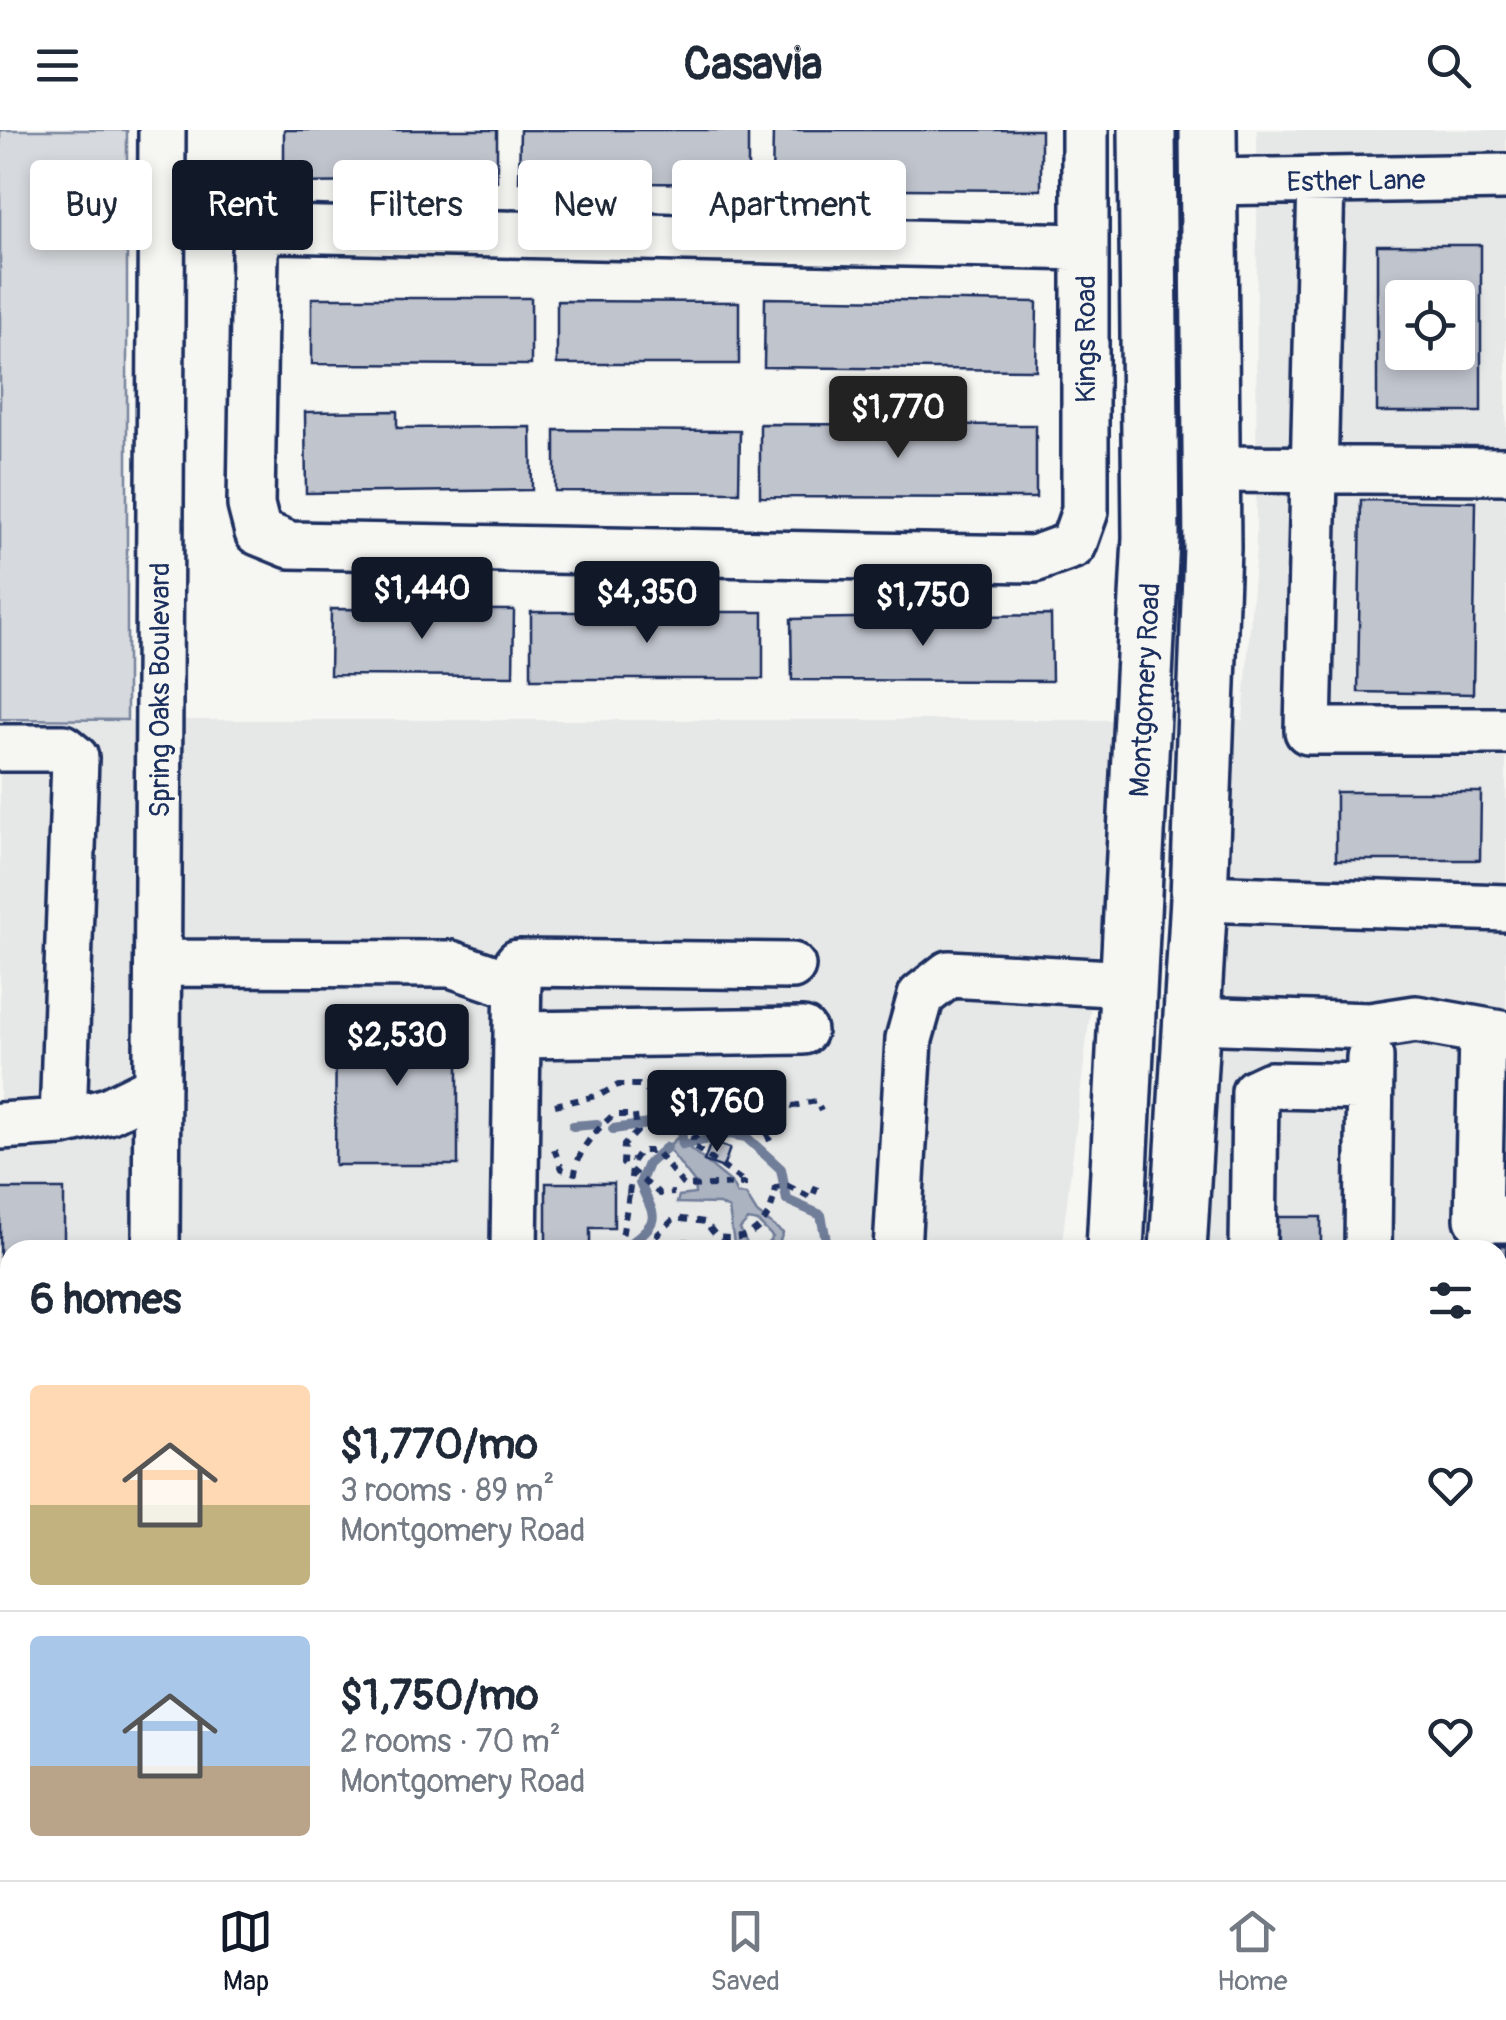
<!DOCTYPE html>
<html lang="en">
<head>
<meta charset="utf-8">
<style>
  :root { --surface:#fff; --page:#f2f2f3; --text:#1f2937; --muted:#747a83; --line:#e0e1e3; --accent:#111827 }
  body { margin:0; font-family:Pangolin,sans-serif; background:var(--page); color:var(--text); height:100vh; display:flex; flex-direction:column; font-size:38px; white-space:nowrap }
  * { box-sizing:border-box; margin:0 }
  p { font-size:32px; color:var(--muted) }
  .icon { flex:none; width:55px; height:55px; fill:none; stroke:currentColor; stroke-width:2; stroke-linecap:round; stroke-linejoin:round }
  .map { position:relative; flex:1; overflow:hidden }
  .details { position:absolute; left:0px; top:1110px; width:1508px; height:640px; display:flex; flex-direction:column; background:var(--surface); border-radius:30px 30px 0 0; box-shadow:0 5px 15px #0003 }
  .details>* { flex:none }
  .guide { position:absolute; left:30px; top:30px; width:1000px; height:90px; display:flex; gap:20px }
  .buttons { position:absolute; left:1385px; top:150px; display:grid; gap:20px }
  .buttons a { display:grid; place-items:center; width:90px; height:90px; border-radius:10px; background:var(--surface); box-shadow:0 5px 15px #0003; font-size:50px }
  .price { position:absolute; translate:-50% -85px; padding:0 22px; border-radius:10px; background:var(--accent); color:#fff; font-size:32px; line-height:65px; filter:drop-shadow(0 2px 5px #0008) }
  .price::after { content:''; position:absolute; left:50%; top:60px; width:30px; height:22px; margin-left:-15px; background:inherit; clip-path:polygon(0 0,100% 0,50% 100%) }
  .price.active { background:#222; color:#fff }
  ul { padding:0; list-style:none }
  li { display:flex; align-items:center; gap:30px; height:250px; padding:0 30px }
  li+li { border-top:2px solid var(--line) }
  li span { display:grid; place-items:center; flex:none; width:280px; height:200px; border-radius:10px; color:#555 }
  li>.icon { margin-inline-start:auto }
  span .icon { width:120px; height:120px; fill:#fffc; stroke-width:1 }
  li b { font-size:42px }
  h2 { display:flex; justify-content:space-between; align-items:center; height:120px; padding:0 30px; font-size:42px }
  .chip { padding:0 35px; border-radius:10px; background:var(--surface); box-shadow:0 5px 15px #0003; font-size:35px; line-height:90px }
  .chip.active { background:var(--accent); color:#fff }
  header { display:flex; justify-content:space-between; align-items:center; height:130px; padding:0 30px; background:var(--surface); font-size:45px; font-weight:700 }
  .dock { display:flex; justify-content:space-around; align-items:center; height:140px; border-top:2px solid var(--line); background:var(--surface); font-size:28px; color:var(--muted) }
  .dock a { display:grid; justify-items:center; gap:5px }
  .dock .active { color:var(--accent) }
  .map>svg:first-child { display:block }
  .built { fill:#e6e7e7; fill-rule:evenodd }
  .green { fill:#d6d9dd; stroke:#78849e; stroke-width:2.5 }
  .water { fill:#abb2c0; stroke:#717e99; stroke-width:2.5 }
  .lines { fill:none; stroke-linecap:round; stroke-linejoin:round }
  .stream { stroke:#717e99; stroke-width:10 }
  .building { fill:#c0c4cd; stroke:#1b2f5e; stroke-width:2.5; fill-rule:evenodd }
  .minor-casing { stroke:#1b2f5e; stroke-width:52 }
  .major-casing { stroke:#1b2f5e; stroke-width:62 }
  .path { stroke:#1b2f5e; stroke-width:6; stroke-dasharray:8 8; stroke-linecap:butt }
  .minor { stroke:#f6f6f2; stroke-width:45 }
  .major { stroke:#f6f6f2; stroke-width:55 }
  .path-bridge { stroke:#1b2f5e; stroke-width:6; stroke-dasharray:8 8; stroke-linecap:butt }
  .labels { text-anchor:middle; stroke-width:8; stroke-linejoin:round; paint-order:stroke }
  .street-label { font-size:28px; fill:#1b2f5e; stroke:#f6f6f2 }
</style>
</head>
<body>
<header><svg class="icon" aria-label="menu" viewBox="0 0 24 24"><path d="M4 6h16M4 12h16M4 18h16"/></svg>Casavia<svg class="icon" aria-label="search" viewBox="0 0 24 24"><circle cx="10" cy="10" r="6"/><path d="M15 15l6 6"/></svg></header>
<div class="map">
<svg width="1506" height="1750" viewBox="0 0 1506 1750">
  <rect width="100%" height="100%" fill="#f6f6f2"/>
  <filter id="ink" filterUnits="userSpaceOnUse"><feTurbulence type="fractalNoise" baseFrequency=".01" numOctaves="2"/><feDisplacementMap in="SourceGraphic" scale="20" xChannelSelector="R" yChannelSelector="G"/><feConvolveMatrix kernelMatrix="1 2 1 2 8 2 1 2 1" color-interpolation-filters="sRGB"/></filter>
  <g filter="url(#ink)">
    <path class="built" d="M 1257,0 L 1506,0 L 1506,28 L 1257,32 Z
      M 1506,66 L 1506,1274 L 1498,1274 L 1498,1120 L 1195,1120 L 1222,590 L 1243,590 L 1256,418 L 1257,70 ZM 1402,168 L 1458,168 L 1458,222 L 1402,222 Z
      M 0,589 L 142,590 L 140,1120 L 10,1120 L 10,1262 L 0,1262 Z
      M 176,590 L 1126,590 L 1061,1120 L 173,1120 Z
      M 1498,1501 L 1506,1501 L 1506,1750 L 0,1750 L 0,1509 L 10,1509 L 10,1740 L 1498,1740 Z"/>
    <path class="green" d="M 0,0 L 127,0 L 127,590 L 0,589 Z"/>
    <path class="water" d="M 677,1008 L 731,1052 L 737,1064 L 746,1065 L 757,1083 L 783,1103 L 776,1120 L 762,1120 L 773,1107 L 758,1092 L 748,1090 L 740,1099 L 750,1120 L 724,1120 L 734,1114 L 729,1079 L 719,1074 L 677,1073 L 679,1066 L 695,1064 L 694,1052 L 667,1017 Z"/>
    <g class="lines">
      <path class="stream" d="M 663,992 L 681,1001 L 683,1015 L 730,1004 L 746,1007 L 781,1039 L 787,1070 L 821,1085 L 828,1120
        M 573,996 L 597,994
        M 613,999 L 655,993
        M 628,1115 C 664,1088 654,1088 640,1053 L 648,1034 L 667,1017"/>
    </g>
    <path class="building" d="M 284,0 L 497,0 L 497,51 L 284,53 Z
      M 520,0 L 748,0 L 748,54 L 519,52 Z
      M 773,0 L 1041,0 L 1041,60 L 772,58 Z
      M 1377,115 L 1481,115 L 1481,282 L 1377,282 ZM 1402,168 L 1458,168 L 1458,222 L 1402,222 Z
      M 312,168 L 531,168 L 531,235 L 312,234 Z
      M 765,168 L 1037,172 L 1036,240 L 764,237 Z
      M 557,171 L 739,172 L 739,234 L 557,234 Z
      M 397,281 L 397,298 L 531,297 L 532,360 L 306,363 L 305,282 Z
      M 760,294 L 1036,295 L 1036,368 L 760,367 Z
      M 555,300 L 740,301 L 739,362 L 555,361 Z
      M 1361,370 L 1476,372 L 1473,564 L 1358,562 Z
      M 331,479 L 514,480 L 513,546 L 330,545 Z
      M 531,482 L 763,482 L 763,549 L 531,549 Z
      M 1051,485 L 1052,551 L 792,550 L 791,489 Z
      M 1336,662 L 1481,662 L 1480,730 L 1336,730 Z
      M 336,882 L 458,883 L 458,1035 L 335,1035 Z
      M 711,1012 L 730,1018 L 723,1038 L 704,1031 Z
      M 546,1053 L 614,1053 L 614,1098 L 590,1098 L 590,1120 L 546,1120 Z
      M 0,1059 L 64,1059 L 64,1120 L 10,1120 L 10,1133 L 0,1133 Z
      M 1263,1087 L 1321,1087 L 1321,1120 L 1263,1120 Z
      M 1506,1116 L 1506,1198 L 1498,1199 L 1498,1120 L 1456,1117 Z"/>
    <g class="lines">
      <g class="minor-casing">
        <path id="minor" d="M 1085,0 L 1085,381 L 1073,415 L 1034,429 L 290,415 L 258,402 L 251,375 L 255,121 L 262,103 L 279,99 L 1085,117
          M 1321,50 L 1308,601 L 1506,601
          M 1207,52 L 1506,47
          M 1210,339 L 1506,341
          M 0,618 L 63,618 L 75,628 L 63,992 L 108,981 L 157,957
          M 1199,768 L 1506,778
          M 158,833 L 451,834 L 518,857
          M 1192,890 L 1370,896 L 1416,889 L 1506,905
          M 1482,904 L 1478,1089 L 1506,1089
          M 517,905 L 803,901
          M 0,996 L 63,992
          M 156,1120 L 162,0
          M 514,1120 L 518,833 L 792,836
          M 897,1120 L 909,909 L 921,866 L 949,844 L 1129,854
          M 1253,1120 L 1255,962 L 1270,955 L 1369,957
          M 1368,1120 L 1370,927
          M 0,1183 L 10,1180
          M 1498,1639 L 1506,1639
          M 1498,1723 L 1506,1723
          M 5,1750 L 5,1643 L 10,1643
          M 1163,1750 L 1163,1740"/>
      </g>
      <g class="major-casing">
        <path id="major" d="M 1115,1120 L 1151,408 L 1147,0
          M 1178,1120 L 1199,768 L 1212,418 L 1208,0
          M 0,1326 L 10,1326
          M 1498,1332 L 1506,1332
          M 0,1401 L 10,1401
          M 1498,1438 L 1506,1438"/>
      </g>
      <path class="path" d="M 555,975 L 600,965 L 618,955 L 639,955 L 680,985 L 714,979 L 726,985 L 725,992 L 693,1008 L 693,1016 L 747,1054
        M 770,1011 L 767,1004 L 774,998 L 770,974 L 777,971 L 793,976 L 816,971 L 821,981
        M 554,1019 L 562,1039 L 575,1043 C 579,1017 595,1002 613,985 L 635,985 L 637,1002 L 624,1015 L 623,1034 L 660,1064 L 674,1063
        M 633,1031 L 640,1021 L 656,1021 L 684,1056 L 747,1054
        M 620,1120 L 629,1064
        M 669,1120 L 658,1104 L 675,1088 L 705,1092 L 717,1107 C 754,1113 770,1093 776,1058 L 788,1056 L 812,1068 L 818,1053
        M 671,1120 L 681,1111 L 691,1112"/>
      <use href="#minor" class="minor"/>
      <use href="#major" class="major"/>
      <path class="path-bridge" d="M 629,1064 L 633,1031"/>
    </g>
  </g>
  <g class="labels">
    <g class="street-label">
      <text transform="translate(1356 50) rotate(-1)" y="10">Esther Lane</text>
      <text transform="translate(1085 209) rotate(-90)" y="10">Kings Road</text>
      <text transform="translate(159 560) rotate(-90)" y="10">Spring Oaks Boulevard</text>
      <text transform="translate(1144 560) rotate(-87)" y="10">Montgomery Road</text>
    </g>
  </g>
</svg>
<div class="buttons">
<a><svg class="icon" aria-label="locate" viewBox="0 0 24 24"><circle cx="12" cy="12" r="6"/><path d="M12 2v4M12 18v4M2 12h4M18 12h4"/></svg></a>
</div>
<b class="price active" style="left:898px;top:331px">$1,770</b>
<b class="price" style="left:422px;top:512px">$1,440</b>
<b class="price" style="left:647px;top:516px">$4,350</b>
<b class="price" style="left:923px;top:519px">$1,750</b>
<b class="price" style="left:397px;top:959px">$2,530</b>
<b class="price" style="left:717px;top:1025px">$1,760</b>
<div class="guide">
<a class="chip">Buy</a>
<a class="chip active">Rent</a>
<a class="chip">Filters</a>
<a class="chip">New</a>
<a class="chip">Apartment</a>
</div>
<section class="details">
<h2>6 homes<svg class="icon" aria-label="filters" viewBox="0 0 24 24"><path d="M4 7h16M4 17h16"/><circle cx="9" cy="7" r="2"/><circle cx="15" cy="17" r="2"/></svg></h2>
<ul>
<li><span style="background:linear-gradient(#ffd9b3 60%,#c2b280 0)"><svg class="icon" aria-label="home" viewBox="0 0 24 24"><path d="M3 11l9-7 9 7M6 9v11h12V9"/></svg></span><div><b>$1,770/mo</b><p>3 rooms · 89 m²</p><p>Montgomery Road</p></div><svg class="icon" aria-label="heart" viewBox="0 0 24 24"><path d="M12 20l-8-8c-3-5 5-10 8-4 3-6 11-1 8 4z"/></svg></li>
<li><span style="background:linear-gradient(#a9c7e8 65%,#b9a48a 0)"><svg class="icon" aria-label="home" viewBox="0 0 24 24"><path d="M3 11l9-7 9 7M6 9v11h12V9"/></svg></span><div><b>$1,750/mo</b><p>2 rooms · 70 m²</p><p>Montgomery Road</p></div><svg class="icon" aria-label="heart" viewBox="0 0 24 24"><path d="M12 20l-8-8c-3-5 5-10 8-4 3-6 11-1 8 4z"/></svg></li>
</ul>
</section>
</div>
<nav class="dock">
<a class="active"><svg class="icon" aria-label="map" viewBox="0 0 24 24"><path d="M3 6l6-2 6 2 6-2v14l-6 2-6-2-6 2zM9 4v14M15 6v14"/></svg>Map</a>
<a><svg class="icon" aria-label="saved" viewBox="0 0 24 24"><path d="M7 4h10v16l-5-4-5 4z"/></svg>Saved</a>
<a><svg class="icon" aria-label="home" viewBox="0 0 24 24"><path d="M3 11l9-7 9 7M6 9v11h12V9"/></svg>Home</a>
</nav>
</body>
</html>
